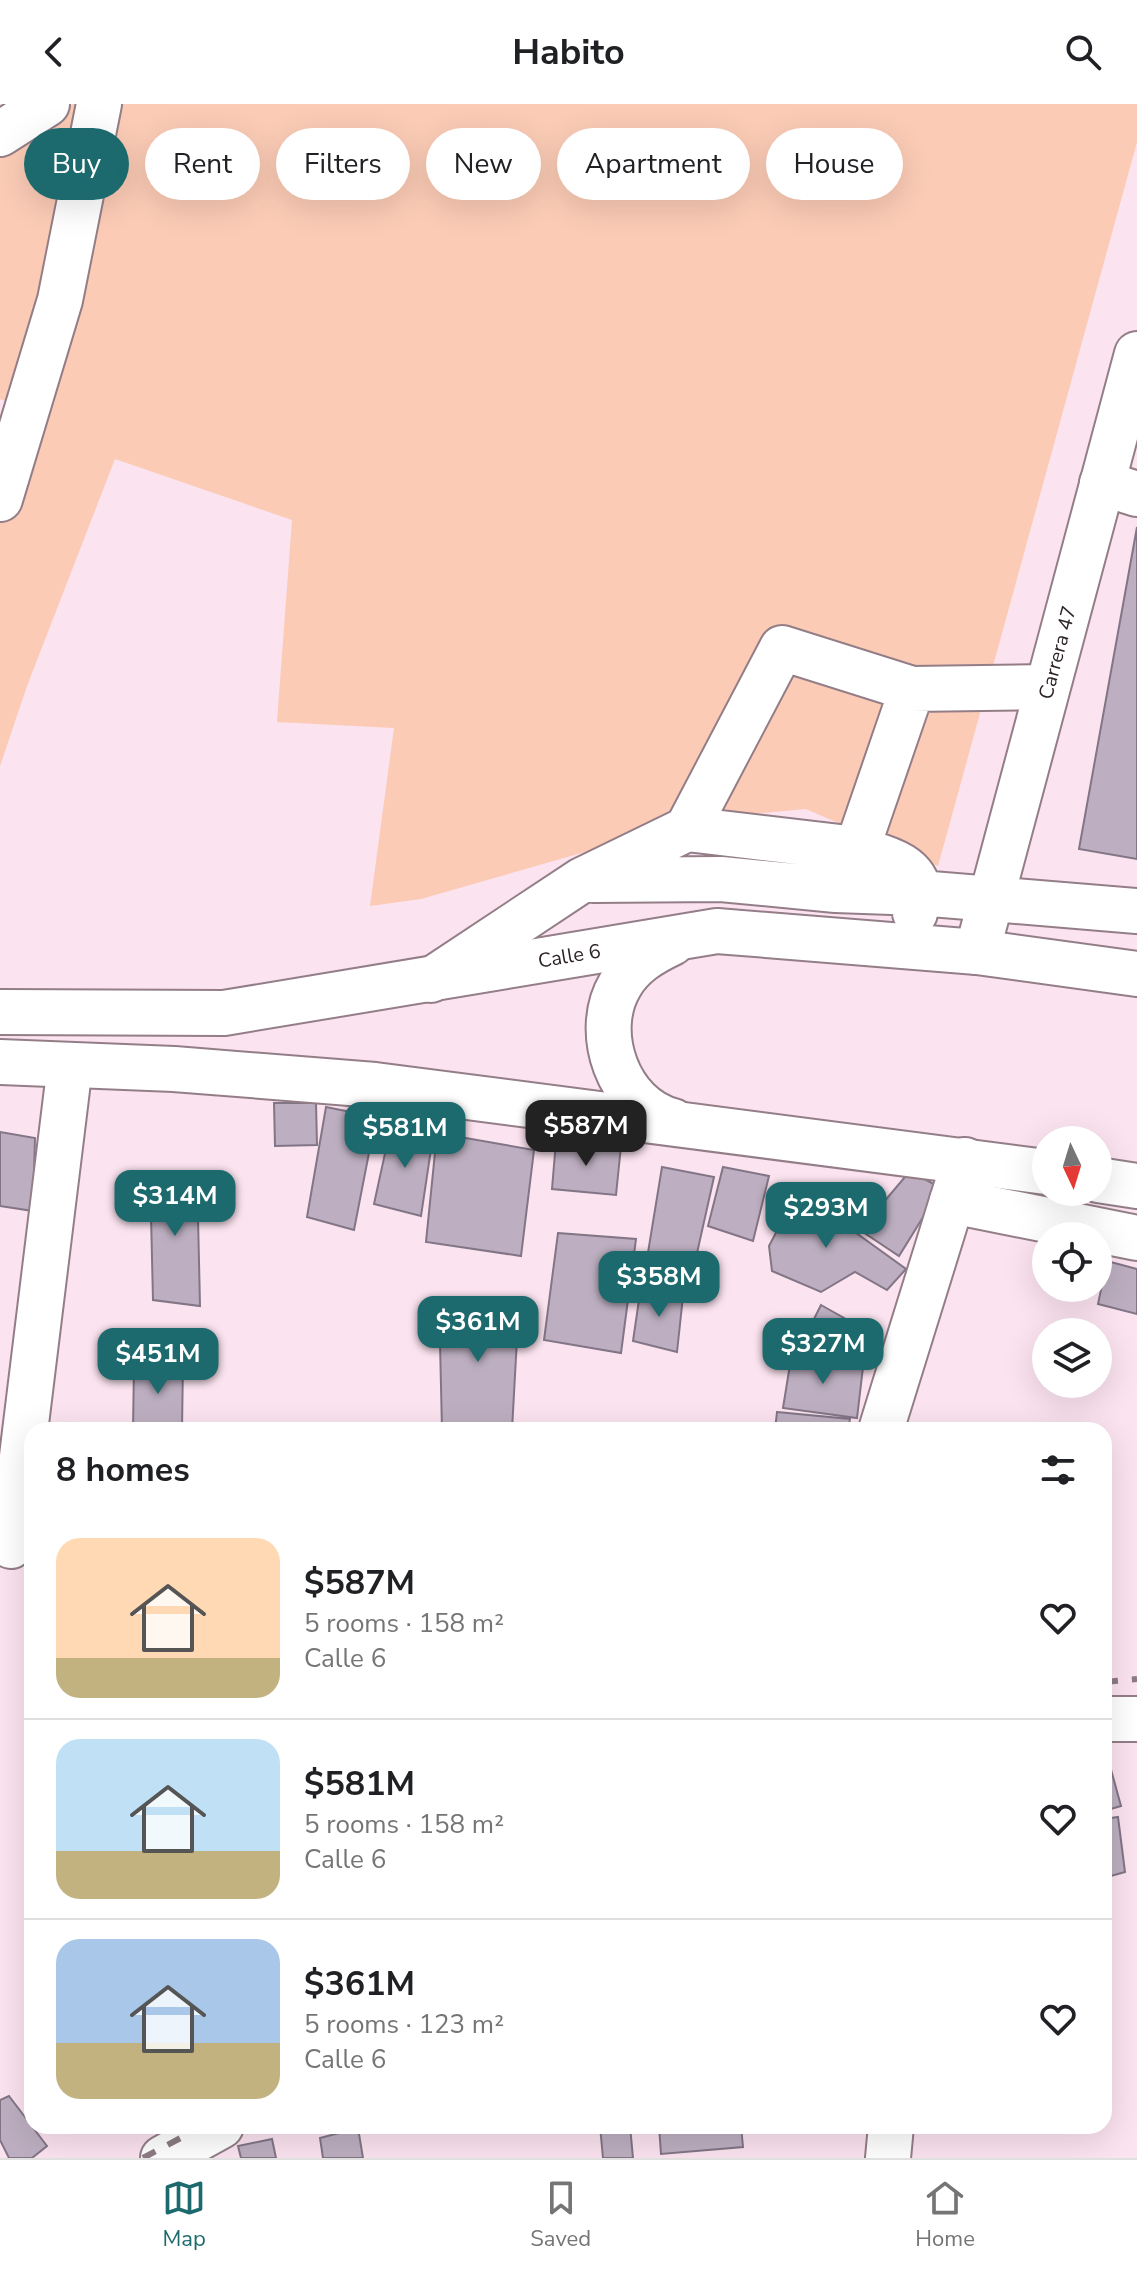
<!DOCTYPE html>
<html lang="en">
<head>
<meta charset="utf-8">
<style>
  :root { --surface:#fff; --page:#f6f6f6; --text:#202124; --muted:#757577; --line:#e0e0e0; --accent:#1d6a6e }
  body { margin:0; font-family:"Nunito Sans",sans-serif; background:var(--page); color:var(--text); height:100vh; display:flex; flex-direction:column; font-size:30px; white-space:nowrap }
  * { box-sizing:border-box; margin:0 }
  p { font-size:26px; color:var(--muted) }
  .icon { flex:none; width:44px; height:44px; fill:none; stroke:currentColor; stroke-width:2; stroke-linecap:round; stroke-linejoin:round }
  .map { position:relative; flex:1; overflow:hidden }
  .panel { position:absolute; left:24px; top:1318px; width:1088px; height:712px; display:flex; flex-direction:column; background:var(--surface); border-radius:24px; box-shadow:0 8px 32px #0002 }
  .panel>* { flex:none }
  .banner { position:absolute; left:24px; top:24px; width:1090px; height:72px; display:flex; gap:16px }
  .needle { width:52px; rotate:176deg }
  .controls { position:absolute; left:1032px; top:1022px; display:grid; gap:16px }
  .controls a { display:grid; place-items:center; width:80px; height:80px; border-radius:50%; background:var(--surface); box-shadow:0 8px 32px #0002; font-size:40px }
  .price { position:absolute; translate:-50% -68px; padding:0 18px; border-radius:16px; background:var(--accent); color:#fff; font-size:26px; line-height:52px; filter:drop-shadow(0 2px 4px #0008) }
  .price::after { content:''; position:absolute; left:50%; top:48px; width:24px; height:18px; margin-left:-12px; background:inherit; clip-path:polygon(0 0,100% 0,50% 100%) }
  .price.current { background:#222; color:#fff }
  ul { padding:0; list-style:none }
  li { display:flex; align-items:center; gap:24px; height:200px; padding:0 32px }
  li+li { border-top:2px solid var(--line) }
  li span { display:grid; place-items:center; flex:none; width:224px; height:160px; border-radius:24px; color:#555 }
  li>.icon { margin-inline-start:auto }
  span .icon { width:96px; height:96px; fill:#fffc; stroke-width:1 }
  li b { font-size:34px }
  h2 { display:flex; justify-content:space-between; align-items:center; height:96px; padding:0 32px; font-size:34px }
  .tag { padding:0 28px; border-radius:36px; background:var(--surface); box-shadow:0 8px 32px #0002; font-size:28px; line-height:72px }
  .tag.current { background:var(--accent); color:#fff }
  header { display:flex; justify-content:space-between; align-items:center; height:104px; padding:0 32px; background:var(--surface); font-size:36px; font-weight:700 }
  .tabs { display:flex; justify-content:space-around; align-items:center; height:112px; border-top:2px solid var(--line); background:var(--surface); font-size:22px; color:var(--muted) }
  .tabs a { display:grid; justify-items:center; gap:4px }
  .tabs .current { color:var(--accent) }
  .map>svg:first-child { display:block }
  .green { fill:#fbcbb5 }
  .building { fill:#bdafc1; stroke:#827586; stroke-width:2 }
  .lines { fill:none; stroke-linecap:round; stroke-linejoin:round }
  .minor-casing { stroke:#937e88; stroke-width:48 }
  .major-casing { stroke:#937e88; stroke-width:48 }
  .highway-casing { stroke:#937e88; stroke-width:48 }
  .minor { stroke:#fff; stroke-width:44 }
  .major { stroke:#fff; stroke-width:44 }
  .highway { stroke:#fff; stroke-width:44 }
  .rail { stroke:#8c7c84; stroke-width:6; stroke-dasharray:14 14; stroke-linecap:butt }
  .labels { text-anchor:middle; stroke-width:8; stroke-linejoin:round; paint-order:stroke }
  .street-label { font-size:20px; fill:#2c2327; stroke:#fff }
</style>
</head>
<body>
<header><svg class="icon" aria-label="back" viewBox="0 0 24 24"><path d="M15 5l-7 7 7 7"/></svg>Habito<svg class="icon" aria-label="search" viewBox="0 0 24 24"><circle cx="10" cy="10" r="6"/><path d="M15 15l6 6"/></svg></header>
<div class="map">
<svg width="1137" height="2054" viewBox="0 0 1137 2054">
  <rect width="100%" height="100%" fill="#fbe3ef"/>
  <path class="green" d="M 72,0 L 1137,0 L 1137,38 L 938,762 L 806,705 L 704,714 L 421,795 L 370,802 L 394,624 L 277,618 L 292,416 L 115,355 L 27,582 L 0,662 L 0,383 L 9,298 L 0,295 L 0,42 L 46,36 Z"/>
  <path class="building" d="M 1137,423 L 1137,755 L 1079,745 Z
    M 274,999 L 316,999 L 317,1041 L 275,1042 Z
    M 326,1003 L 376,1013 L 354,1126 L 307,1113 Z
    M 392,1017 L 433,1032 L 421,1112 L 374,1100 Z
    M 0,1028 L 35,1034 L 33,1107 L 0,1102 Z
    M 437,1029 L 534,1046 L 521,1152 L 426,1138 Z
    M 556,1037 L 621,1042 L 616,1091 L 552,1085 Z
    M 662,1063 L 714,1073 L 689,1185 L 644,1173 Z
    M 723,1063 L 769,1072 L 753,1137 L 708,1122 Z
    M 910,1067 L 941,1084 L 899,1152 L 860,1126 Z
    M 150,1069 L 197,1069 L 200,1202 L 153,1196 Z
    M 798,1087 L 906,1165 L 887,1186 L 855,1168 L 821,1188 L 772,1167 L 769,1142 Z
    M 558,1129 L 636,1135 L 621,1249 L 544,1236 Z
    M 1107,1157 L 1137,1165 L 1137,1210 L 1098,1200 Z
    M 641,1182 L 683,1192 L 677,1248 L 633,1237 Z
    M 439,1195 L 519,1198 L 512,1326 L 442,1326 Z
    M 821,1201 L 876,1232 L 866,1258 L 801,1241 Z
    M 792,1248 L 863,1263 L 857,1314 L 783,1304 Z
    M 183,1257 L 182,1326 L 133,1326 L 134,1261 Z
    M 777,1308 L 850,1315 L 848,1326 L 775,1326 Z
    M 1104,1640 L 1121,1702 L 1104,1707 Z
    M 1118,1713 L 1125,1768 L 1104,1774 L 1104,1715 Z
    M 9,1992 L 47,2042 L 32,2054 L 9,2054 L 0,2036 L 0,1996 Z
    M 600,2022 L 630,2022 L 633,2054 L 603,2054 Z
    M 659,2022 L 741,2022 L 743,2043 L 661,2050 Z
    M 358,2024 L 363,2054 L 323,2054 L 320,2034 Z
    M 272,2035 L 276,2054 L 241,2054 L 238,2042 Z"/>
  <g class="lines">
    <g class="minor-casing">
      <path id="minor" d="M 0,30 L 47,0
        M 1102,379 L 1137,390
        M 0,395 L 60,196 L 99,0
        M 687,725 L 857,745
        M 593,776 L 721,775 L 836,786 L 919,789 L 1137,807
        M 915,809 C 916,803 920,794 919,789 C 916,758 880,753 857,745 L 912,585 L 1046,583
        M 431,876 L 582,776 L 687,725 L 782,544 L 912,585
        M 881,1326 L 952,1097
        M 11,1442 L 70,961
        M 1104,1615 L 1137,1615
        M 163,2054 L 221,2022
        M 888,2054 L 891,2022"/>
    </g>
    <g class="major-casing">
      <g id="major">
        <path id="s1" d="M 977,848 L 1137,250"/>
        <path d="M 965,1056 L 952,1097 L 1137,1134"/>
      </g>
    </g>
    <g class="highway-casing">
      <g id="highway">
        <path d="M 672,839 C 651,849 632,860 620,881 C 592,928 618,1003 673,1017"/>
        <path id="s2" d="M 0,908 L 224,909 L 717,827 L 977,848 L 1137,870"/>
        <path d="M 0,958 L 174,965 L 375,981 L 1046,1068"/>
        <path d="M 1098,1076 L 1137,1082"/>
      </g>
    </g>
    <use href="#minor" class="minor"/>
    <use href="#major" class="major"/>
    <use href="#highway" class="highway"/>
    <path class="rail" d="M 1104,1578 L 1137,1575
      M 143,2054 L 203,2022"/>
  </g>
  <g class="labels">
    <g class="street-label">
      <text dy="7" stroke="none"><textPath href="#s1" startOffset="310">Carrera 47</textPath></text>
      <text dy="7" stroke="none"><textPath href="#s2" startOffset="574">Calle 6</textPath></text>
    </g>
  </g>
</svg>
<div class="controls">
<a><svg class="needle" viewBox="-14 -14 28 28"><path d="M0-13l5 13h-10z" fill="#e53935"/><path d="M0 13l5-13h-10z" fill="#757577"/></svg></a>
<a><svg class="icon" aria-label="locate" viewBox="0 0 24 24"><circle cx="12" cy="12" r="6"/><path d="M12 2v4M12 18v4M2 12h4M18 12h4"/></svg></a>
<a><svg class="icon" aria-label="layers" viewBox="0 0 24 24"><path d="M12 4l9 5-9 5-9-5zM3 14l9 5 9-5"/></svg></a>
</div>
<b class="price current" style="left:586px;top:1064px">$587M</b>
<b class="price" style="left:405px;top:1066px">$581M</b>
<b class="price" style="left:175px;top:1134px">$314M</b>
<b class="price" style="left:826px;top:1146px">$293M</b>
<b class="price" style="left:659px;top:1215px">$358M</b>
<b class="price" style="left:478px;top:1260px">$361M</b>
<b class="price" style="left:823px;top:1282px">$327M</b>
<b class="price" style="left:158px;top:1292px">$451M</b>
<div class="banner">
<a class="tag current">Buy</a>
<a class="tag">Rent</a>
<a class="tag">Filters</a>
<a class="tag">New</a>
<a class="tag">Apartment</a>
<a class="tag">House</a>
</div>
<section class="panel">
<h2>8 homes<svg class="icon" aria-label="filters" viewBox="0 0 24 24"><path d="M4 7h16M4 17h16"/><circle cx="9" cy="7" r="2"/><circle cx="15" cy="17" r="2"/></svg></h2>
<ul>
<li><span style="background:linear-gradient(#ffd9b3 75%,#c2b280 0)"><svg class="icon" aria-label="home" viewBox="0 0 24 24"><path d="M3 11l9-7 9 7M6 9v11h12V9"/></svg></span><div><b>$587M</b><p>5 rooms · 158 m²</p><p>Calle 6</p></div><svg class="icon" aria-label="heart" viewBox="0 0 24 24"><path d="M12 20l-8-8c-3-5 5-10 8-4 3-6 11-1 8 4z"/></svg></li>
<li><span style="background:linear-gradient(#bfe0f5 70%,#c2b280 0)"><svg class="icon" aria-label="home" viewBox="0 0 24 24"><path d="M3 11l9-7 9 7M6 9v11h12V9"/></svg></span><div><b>$581M</b><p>5 rooms · 158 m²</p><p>Calle 6</p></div><svg class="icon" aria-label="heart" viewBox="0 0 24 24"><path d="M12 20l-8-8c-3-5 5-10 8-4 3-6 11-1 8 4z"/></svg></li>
<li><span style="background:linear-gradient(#a9c7e8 65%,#c2b280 0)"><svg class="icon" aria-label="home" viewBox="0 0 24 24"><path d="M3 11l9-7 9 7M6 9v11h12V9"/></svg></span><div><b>$361M</b><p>5 rooms · 123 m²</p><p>Calle 6</p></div><svg class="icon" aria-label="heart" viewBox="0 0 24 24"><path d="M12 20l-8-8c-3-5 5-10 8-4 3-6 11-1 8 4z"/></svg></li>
</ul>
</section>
</div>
<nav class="tabs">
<a class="current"><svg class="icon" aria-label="map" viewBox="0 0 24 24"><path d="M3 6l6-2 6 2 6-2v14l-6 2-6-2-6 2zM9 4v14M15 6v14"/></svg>Map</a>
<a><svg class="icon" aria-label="saved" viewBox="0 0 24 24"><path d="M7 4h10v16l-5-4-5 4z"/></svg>Saved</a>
<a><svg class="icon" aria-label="home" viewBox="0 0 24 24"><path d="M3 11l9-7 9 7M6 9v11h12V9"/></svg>Home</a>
</nav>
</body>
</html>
